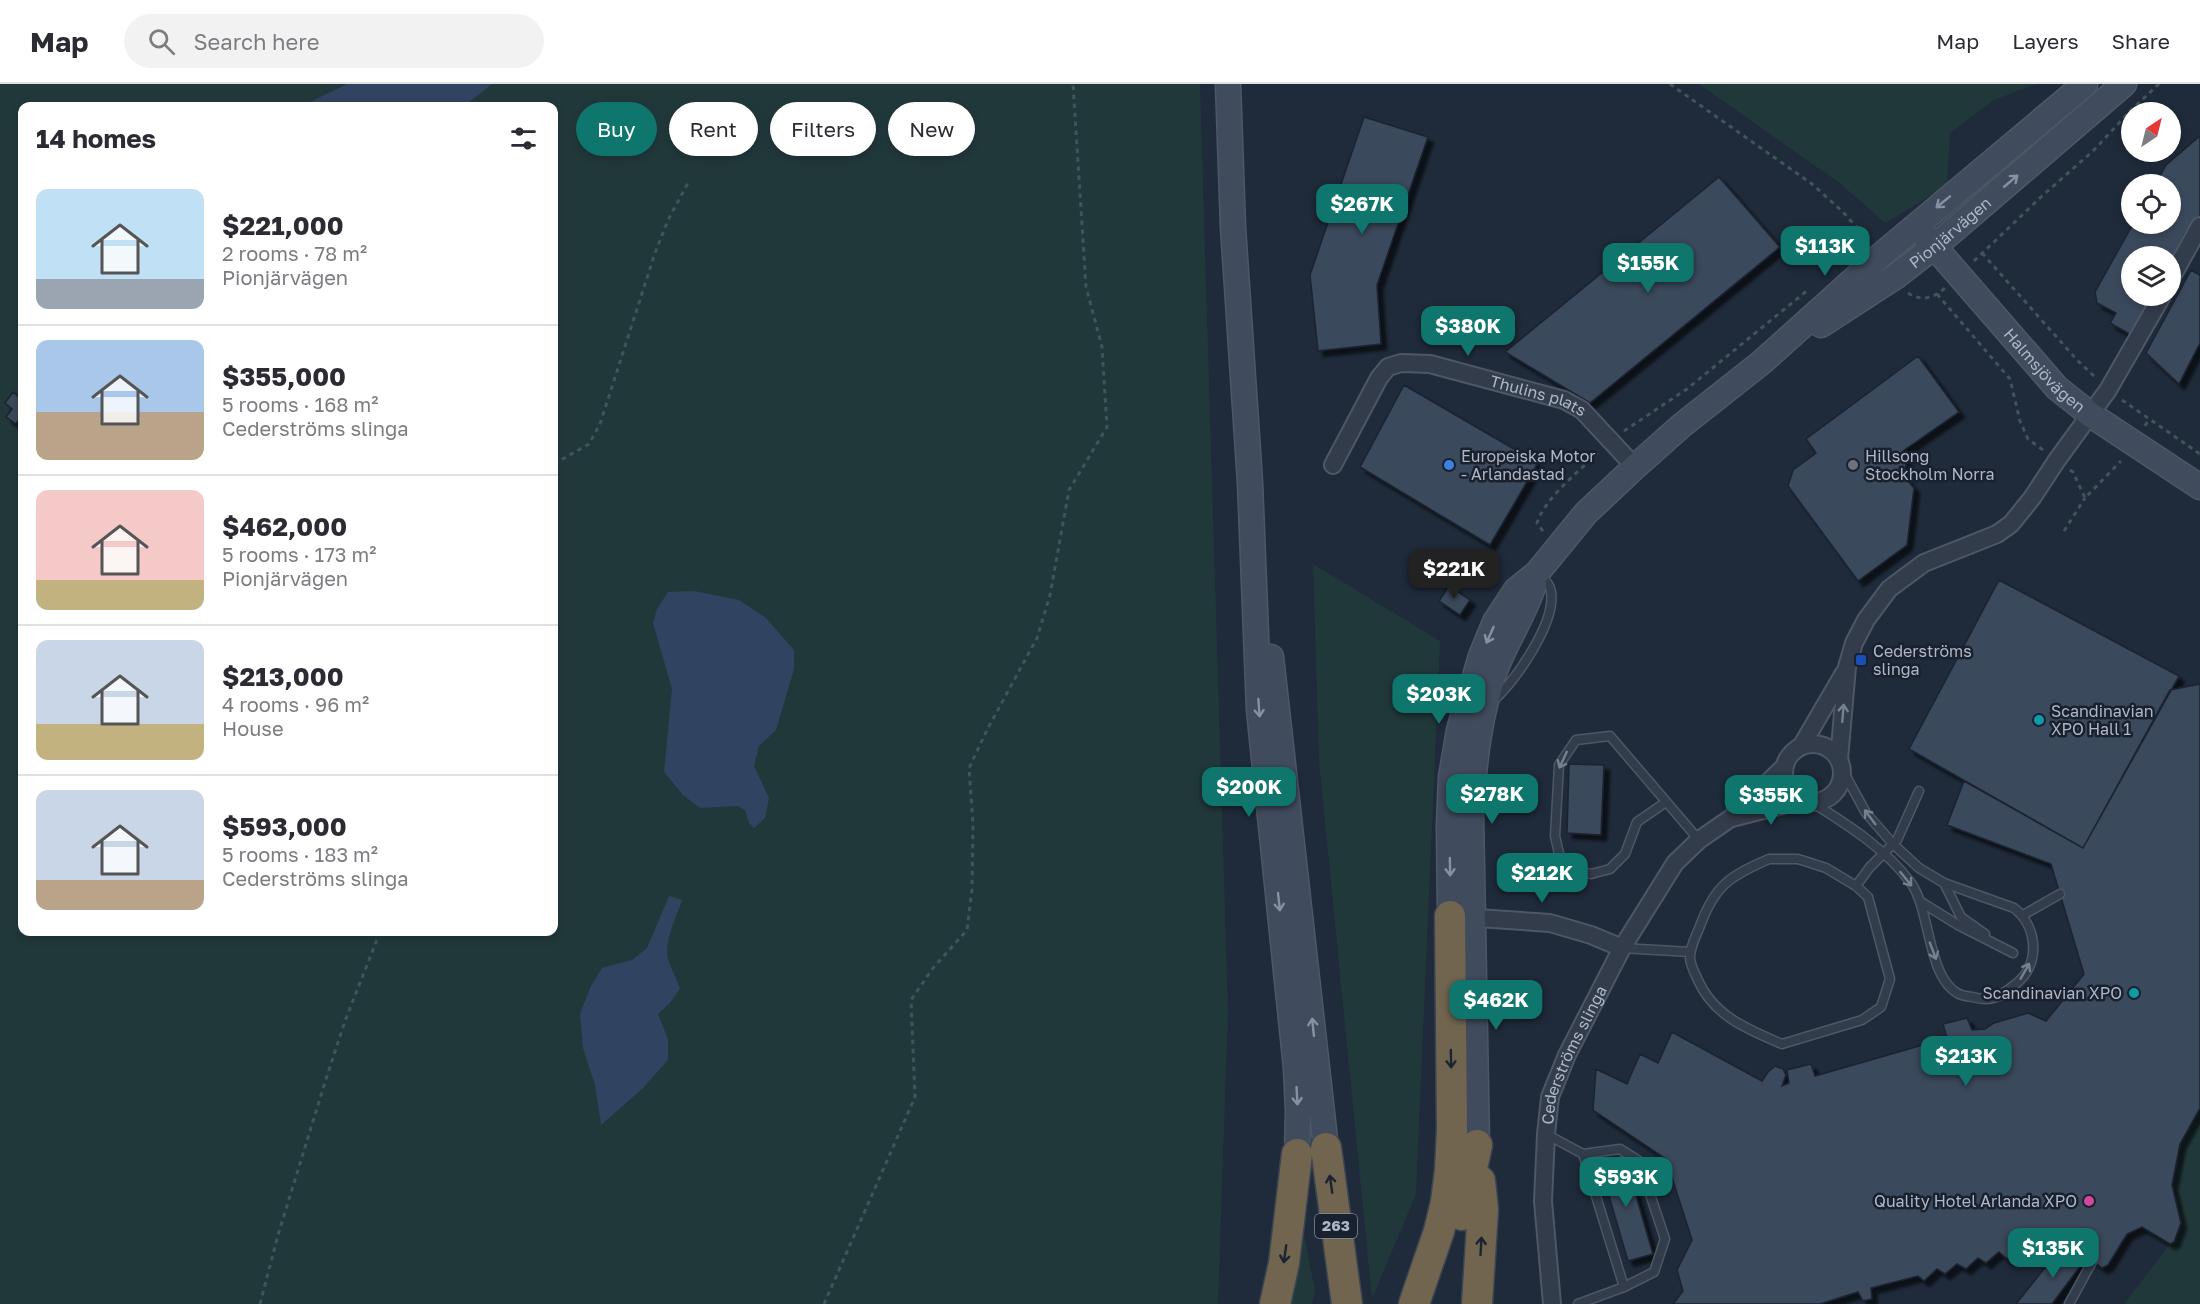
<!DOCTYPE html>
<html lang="en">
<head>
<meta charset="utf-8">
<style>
  :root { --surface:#fff; --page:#f2f2f3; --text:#2b2b33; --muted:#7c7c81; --line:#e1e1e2; --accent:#0f766e }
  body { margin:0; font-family:"Golos Text",sans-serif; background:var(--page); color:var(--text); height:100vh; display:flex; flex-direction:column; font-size:22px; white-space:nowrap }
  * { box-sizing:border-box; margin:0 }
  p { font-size:20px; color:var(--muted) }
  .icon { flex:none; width:33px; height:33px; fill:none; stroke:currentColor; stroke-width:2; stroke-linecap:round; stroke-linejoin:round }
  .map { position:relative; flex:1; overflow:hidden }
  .drawer { position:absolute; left:18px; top:18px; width:540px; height:834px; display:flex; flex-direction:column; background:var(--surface); border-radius:12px; box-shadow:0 3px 9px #0003 }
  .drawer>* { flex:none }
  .banner { position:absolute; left:576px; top:18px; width:570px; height:54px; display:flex; gap:12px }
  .needle { width:39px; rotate:35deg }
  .controls { position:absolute; left:2121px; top:18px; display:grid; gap:12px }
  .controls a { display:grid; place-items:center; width:60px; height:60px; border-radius:50%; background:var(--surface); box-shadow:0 3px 9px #0003; font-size:30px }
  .price { position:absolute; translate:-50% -51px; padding:0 14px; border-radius:12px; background:var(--accent); color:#fff; font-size:20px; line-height:39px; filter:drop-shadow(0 2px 3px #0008) }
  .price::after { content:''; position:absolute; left:50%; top:36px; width:18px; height:14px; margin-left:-9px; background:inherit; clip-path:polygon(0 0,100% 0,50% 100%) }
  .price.on { background:#222; color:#fff }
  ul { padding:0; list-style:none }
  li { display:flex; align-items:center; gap:18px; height:150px; padding:0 18px }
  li+li { border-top:2px solid var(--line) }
  li span { display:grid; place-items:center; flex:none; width:168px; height:120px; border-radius:12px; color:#555 }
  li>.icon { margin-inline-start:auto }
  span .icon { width:72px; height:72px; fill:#fffc; stroke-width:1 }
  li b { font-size:26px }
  h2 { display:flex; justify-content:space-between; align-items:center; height:72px; padding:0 18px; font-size:26px }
  .chip { padding:0 21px; border-radius:27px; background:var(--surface); box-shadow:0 3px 9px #0003; font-size:21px; line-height:54px }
  .chip.on { background:var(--accent); color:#fff }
  header { display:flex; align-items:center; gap:36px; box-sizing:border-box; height:84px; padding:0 30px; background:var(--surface); border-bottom:2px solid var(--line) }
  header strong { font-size:28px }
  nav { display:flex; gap:33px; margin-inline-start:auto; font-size:21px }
  .search { width:420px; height:54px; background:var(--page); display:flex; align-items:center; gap:15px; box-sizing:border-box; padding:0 21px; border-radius:33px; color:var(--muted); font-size:22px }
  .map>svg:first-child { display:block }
  .green { fill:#21383b; fill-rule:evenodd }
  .water { fill:#304361 }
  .building { fill:#3b485b; stroke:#1b2331; stroke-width:1.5; filter:url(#shadow) }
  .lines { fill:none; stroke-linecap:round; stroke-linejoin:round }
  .lane-casing { stroke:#4e5765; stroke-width:11 }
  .street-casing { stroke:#4e5765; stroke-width:20 }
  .secondary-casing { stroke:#4e5765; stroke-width:27 }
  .highway-casing { stroke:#3b4452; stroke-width:33 }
  .path { stroke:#3f5559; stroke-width:3; stroke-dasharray:4.5 4.5; stroke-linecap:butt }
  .lane { stroke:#333c4a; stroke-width:8 }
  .street { stroke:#333c4a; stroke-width:16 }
  .secondary { stroke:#414b5e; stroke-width:24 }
  .highway { stroke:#716550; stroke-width:30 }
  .oneway { stroke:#8891a2 }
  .oneway2 { stroke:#77808f }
  .oneway3 { stroke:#1d2431 }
  .shop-dot { fill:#3f7fe0; stroke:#19212f; stroke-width:2 }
  .worship-dot { fill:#6b7280; stroke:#19212f; stroke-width:2 }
  .transit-dot { fill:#1a4fb4; stroke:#19212f; stroke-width:2 }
  .culture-dot { fill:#0f9aa8; stroke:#19212f; stroke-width:2 }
  .hotel-dot { fill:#d1479c; stroke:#19212f; stroke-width:2 }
  .labels { text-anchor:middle; stroke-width:5; stroke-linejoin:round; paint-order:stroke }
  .shield { fill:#19212f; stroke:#818a99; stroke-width:1.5 }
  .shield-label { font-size:15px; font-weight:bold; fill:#aeb7c7 }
  .street-label { font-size:16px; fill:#aeb7c7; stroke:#19212f }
  .poi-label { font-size:16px; fill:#aeb7c7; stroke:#19212f; text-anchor:start }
</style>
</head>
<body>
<header>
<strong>Map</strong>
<div class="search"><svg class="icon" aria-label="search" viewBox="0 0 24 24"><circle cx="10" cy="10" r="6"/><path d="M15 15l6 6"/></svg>Search here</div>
<nav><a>Map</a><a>Layers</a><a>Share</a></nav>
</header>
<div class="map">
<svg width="2200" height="1220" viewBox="0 0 2200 1220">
  <defs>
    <filter id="shadow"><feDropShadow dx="5.5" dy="5.5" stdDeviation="1.5" flood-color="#0009"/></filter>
  </defs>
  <rect width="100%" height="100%" fill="#1f2a3a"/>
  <path class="green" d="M 0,0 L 1200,0 L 1228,927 L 1218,1220 L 0,1220 ZM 22,22 L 554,22 L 554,848 L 22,848 Z
    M 1699,0 L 2036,0 L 1994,16 L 1950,49 L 1947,102 L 1885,139 L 1841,100 Z
    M 1313,480 L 1440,557 L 1416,1110 L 1372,1215 L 1319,677 Z
    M 2200,1024 L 2200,1220 L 2124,1220 L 2170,1160 L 2174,1157 L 2181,1139 L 2172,1101 L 2180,1060 Z
    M 1302,1140 L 1315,1207 L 1312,1220 L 1289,1220 Z"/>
  <path class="water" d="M 347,0 L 492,0 L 464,22 L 308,22 L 312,17 Z
    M 694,507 L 739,516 L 766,534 L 794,566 L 794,585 L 776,646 L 759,662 L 754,682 L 769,714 L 765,734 L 754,744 L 749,739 L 745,726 L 738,722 L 700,724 L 683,711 L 664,688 L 672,605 L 653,539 L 657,525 L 668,508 Z
    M 669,812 L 682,816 C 677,833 662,859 669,878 C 672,887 677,895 680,905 L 669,920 L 658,930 L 668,955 L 668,976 L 642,1005 L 601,1041 L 595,1001 L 583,964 L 580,930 L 590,904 L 602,884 L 632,876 L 647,864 Z"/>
  <path class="building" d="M 1364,33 L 1428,53 L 1377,201 L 1381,260 L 1318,267 L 1310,191 Z
    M 2200,52 L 2200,133 L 2198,138 L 2186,148 L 2170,178 L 2170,172 L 2132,172 L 2132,212 L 2153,212 L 2131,251 L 2110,239 L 2116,229 L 2097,219 L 2095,208 L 2133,140 L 2170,140 L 2170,100 L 2152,100 L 2159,94 L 2166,81 Z
    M 1719,93 L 1780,163 L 1590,319 L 1505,268 Z
    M 2191,186 L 2200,191 L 2200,259 L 2179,300 L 2146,269 Z
    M 1918,272 L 1959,328 L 1903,367 L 1907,377 L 1904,392 L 1914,404 L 1907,461 L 1858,497 L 1788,402 L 1793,386 L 1816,369 L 1806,355 Z
    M 1404,301 L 1538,379 L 1490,461 L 1360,383 Z
    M 13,308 L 19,313 L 22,308 L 22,331 L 16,340 L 6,333 L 12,325 L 5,319 Z
    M 1999,496 L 2179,592 L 2083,764 L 1909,665 Z
    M 1449,502 L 1470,516 L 1460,531 L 1439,517 Z
    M 2200,600 L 2200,1024 L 2180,1060 L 2172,1101 L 2181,1139 L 2174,1158 L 2170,1160 L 2142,1143 L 2127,1150 L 2108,1181 L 2102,1184 L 2061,1151 L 2028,1159 L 2030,1169 L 2020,1172 L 2018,1164 L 2012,1164 L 2013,1172 L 2007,1175 L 1999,1168 L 1986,1179 L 1978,1174 L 1966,1185 L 1957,1180 L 1945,1190 L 1937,1185 L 1924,1197 L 1918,1192 L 1871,1204 L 1872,1215 L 1863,1217 L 1858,1208 L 1820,1220 L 1673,1220 L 1683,1207 L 1677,1186 L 1692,1156 L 1666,1075 L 1593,1026 L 1596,985 L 1627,1000 L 1640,970 L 1658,979 L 1672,948 L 1762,997 L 1768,988 L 1775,982 L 1783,985 L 1786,991 L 1782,1002 L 1789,999 L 1787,986 L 1811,980 L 1815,992 L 1947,954 L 1943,940 L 1967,934 L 1972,946 L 1985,945 L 1994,939 L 2028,929 L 2046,937 L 2084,890 L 2051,780 L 1947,741 L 1964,697 L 2083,764 L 2170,606 Z
    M 1569,680 L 1604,681 L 1601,751 L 1567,749 Z
    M 1624,1070 L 1653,1170 L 1628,1177 L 1599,1078 Z
    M 2063,1161 L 2084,1177 L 2052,1220 L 2016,1220 Z"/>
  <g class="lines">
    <g class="lane-casing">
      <path id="lane" d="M 1493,617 C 1515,597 1556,539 1551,508 C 1550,500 1545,495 1538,490
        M 1666,718 L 1637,738 L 1625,770 L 1610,785 L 1591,790 L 1571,785 L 1560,774 L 1555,752 L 1559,681 L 1576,656 L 1610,652 L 1699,756
        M 1813,719 C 1848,741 1886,765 1911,799 C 1931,827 1927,894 1959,910 C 1963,912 1968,912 1972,913 C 1994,919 2002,911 2017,899 C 2041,879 2037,842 2014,824 L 1944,799 L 1919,784 L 1893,760 L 1866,729 L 1842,685
        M 1769,775 L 1798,775 L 1826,784 L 1856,802 L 1868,813 L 1890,895 L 1881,923 L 1862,936 L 1782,960 C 1747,945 1713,932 1697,894 C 1694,888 1690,880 1690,873 C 1690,863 1696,852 1700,842 C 1715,801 1730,792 1769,775 Z
        M 1944,799 L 1961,833 L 1985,850
        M 1856,802 L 1870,783 L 1897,756 L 1919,707
        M 1921,818 L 1958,841 L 2013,869
        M 2023,831 L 2060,810
        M 1622,864 L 1690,868
        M 1546,1050 L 1583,1070 L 1620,1065 L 1639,1077 L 1665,1155 L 1654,1188 L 1624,1203 L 1578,1220
        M 1583,1070 L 1624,1203
        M 2069,1220 L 2093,1176"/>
    </g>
    <g class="street-casing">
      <g id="street">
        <path d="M 2170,196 L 2200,142"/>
        <path id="s1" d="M 1333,381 L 1379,294 L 1388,283 L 1401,279 L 1430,280 L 1564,316 L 1582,326 L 1635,383"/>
        <circle cx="1813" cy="689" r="29"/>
        <path d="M 1802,661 L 1844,589"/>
        <path d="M 1839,675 L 1847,583 L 1854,559 L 1866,536 L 1889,505 L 1924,479 L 1997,450 L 2011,440 L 2032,414 L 2057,376 L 2108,306 L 2162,212"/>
        <path d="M 1732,734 L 1802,716"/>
        <path d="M 1463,833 L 1550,839 L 1591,851 L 1622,864"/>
        <path id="s2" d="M 1552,1220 L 1543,1117 L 1546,1050 L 1550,1013 L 1567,971 L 1622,864 L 1675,779 L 1699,756 L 1731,734 L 1784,683"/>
      </g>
    </g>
    <g class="secondary-casing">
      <g id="secondary">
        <path d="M 1228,0 L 1233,143 L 1250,398 L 1259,626 L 1296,984 L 1298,1028 L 1297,1070"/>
        <path id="s3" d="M 1925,152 L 2057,304 L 2091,331 L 2200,403"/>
        <path id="s4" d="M 1821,241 L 1895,193 L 1935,162 L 2124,0"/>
        <path d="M 1271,573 L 1326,1064"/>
        <path d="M 1450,832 L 1449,741 L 1451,693 L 1459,646 L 1481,572 L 1495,538 L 1516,506 L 1537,489 L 1586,429 L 1635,383 L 1681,342 L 1762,278 L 1880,172 L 2085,0"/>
        <path d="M 1477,1061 L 1471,729 C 1474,680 1479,630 1496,584 C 1507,556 1526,527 1534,500"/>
      </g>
    </g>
    <g class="highway-casing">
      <path id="highway" d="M 1326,1064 L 1347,1220
        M 1462,1131 L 1477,1061
        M 1275,1220 L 1284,1179 L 1297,1070
        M 1414,1220 L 1439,1147 L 1446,1118 L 1450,1086 L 1452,1046 L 1450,832
        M 1477,1220 L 1483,1125 L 1480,1097"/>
    </g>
    <path class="path" d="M 1670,0 L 1812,100 L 1842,127 L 1868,156
      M 1982,169 L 2077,276 L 2096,294
      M 1974,177 L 2042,112 L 2093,67 L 2131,26 L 2159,0
      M 1908,209 C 1922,218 1933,214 1945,204
      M 1937,210 L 2010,295 L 2020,337 L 2028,355 L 2043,366
      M 2122,316 L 2200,370
      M 2145,342 L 2149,335
      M 1624,347 L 1687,305 L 1809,205
      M 554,380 L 589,360 L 600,340 L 655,169 L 668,136 L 689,97
      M 2070,386 L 2073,388 L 2085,414 L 2121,377
      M 1543,447 L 1537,439 C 1545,414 1579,387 1598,369
      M 2064,447 L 2085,414
      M 260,1220 L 278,1151 L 326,995 L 345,937 L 380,848
      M 824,1220 L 915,1013 L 911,916 L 933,884 L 967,846 L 972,805 L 973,741 L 969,684 L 988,644 L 1037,554 L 1050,511 L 1069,406 L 1107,343 L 1102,263 L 1086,203 L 1073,0"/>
    <use href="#lane" class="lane"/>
    <use href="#street" class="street"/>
    <use href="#secondary" class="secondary"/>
    <use href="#highway" class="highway"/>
  </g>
  <defs><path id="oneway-shaft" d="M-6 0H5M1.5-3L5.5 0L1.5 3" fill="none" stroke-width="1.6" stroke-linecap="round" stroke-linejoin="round" transform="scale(1.5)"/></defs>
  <g class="oneway">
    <use href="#oneway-shaft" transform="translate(2011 97) rotate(-40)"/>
    <use href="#oneway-shaft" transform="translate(1943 118) rotate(141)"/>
    <use href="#oneway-shaft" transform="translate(1490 551) rotate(114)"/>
    <use href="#oneway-shaft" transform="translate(1259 624) rotate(86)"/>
    <use href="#oneway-shaft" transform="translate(1450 783) rotate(89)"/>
    <use href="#oneway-shaft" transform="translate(1279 818) rotate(84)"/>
    <use href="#oneway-shaft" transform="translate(1313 943) rotate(-96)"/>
    <use href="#oneway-shaft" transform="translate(1297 1012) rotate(87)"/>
  </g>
  <g class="oneway2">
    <use href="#oneway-shaft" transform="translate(1843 629) rotate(-85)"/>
    <use href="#oneway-shaft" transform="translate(1563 676) rotate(115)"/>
    <use href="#oneway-shaft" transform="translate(1870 733) rotate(-127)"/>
    <use href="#oneway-shaft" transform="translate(1906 795) rotate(51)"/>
    <use href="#oneway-shaft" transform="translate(1933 867) rotate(69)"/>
    <use href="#oneway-shaft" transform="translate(2025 887) rotate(-60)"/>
  </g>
  <g class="oneway3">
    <use href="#oneway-shaft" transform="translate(1451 975) rotate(89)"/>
    <use href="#oneway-shaft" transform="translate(1331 1100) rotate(-98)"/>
    <use href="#oneway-shaft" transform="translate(1481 1162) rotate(-87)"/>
    <use href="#oneway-shaft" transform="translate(1285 1170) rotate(98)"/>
  </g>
  <circle class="shop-dot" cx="1449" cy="381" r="6"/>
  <circle class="worship-dot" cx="1853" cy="381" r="6"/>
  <rect class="transit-dot" x="1855" y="570" width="12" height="12" rx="3"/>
  <g class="culture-dot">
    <circle cx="2039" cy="636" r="6"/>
    <circle cx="2134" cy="909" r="6"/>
  </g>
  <circle class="hotel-dot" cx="2089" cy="1117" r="6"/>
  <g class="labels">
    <rect class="shield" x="1315" y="1130" width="42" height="24" rx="4.5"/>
    <g class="shield-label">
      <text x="1336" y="1147">263</text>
    </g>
    <g class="street-label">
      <text dy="6" stroke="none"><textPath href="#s4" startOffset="159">Pionjärvägen</textPath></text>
      <text dy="6" stroke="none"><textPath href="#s3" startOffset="180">Halmsjövägen</textPath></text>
      <text dy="6" stroke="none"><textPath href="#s1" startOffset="268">Thulins plats</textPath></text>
      <text dy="6" stroke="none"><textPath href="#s2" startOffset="255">Cederströms slinga</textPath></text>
    </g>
    <g class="poi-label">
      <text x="1461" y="378">Europeiska Motor<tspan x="1461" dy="18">- Arlandastad</tspan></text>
      <text x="1865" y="378">Hillsong<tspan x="1865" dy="18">Stockholm Norra</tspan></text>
      <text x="1873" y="573">Cederströms<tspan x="1873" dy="18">slinga</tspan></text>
      <text x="2051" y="633">Scandinavian<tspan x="2051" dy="18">XPO Hall 1</tspan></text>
      <text x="2122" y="915" text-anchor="end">Scandinavian XPO</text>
      <text x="2077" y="1123" text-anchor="end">Quality Hotel Arlanda XPO</text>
    </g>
  </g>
</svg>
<div class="controls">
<a><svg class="needle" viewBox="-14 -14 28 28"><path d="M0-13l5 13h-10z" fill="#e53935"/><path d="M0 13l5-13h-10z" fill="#7c7c81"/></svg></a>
<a><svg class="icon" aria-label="locate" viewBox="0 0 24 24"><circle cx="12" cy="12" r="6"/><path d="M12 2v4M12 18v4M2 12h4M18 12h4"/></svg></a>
<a><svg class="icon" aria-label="layers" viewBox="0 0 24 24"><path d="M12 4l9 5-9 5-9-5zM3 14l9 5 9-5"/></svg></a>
</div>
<b class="price" style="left:1362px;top:151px">$267K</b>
<b class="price" style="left:1825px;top:193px">$113K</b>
<b class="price" style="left:1648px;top:210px">$155K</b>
<b class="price" style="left:1468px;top:273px">$380K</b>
<b class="price on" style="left:1454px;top:516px">$221K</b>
<b class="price" style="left:1439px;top:641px">$203K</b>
<b class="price" style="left:1249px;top:734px">$200K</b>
<b class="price" style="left:1492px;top:741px">$278K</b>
<b class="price" style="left:1771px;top:742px">$355K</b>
<b class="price" style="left:1542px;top:820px">$212K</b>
<b class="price" style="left:1496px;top:947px">$462K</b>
<b class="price" style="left:1966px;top:1003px">$213K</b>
<b class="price" style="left:1626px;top:1124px">$593K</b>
<b class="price" style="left:2053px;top:1195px">$135K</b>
<div class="banner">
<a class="chip on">Buy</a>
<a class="chip">Rent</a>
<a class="chip">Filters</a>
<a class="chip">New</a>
</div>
<section class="drawer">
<h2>14 homes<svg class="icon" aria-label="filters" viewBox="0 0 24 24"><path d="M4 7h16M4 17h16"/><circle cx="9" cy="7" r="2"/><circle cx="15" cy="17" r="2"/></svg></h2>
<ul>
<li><span style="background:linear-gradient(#bfe0f5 75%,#9aa5b1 0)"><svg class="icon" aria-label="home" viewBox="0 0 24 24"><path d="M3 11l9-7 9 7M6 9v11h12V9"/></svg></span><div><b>$221,000</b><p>2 rooms · 78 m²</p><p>Pionjärvägen</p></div></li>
<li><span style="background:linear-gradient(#a9c7e8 60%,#b9a48a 0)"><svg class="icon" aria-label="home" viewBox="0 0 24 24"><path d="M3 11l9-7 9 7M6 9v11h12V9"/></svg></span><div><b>$355,000</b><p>5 rooms · 168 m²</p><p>Cederströms slinga</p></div></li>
<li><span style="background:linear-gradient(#f6c9c9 75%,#c2b280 0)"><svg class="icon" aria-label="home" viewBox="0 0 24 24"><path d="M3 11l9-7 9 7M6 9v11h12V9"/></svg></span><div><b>$462,000</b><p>5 rooms · 173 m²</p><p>Pionjärvägen</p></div></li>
<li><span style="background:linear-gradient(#c9d6e8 70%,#c2b280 0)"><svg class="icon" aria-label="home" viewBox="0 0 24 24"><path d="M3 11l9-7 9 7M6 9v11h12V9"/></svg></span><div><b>$213,000</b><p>4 rooms · 96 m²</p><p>House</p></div></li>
<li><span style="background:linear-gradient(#c9d6e8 75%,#b9a48a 0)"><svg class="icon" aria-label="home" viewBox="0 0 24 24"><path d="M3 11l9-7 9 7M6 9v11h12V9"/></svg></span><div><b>$593,000</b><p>5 rooms · 183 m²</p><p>Cederströms slinga</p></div></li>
</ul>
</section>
</div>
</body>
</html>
